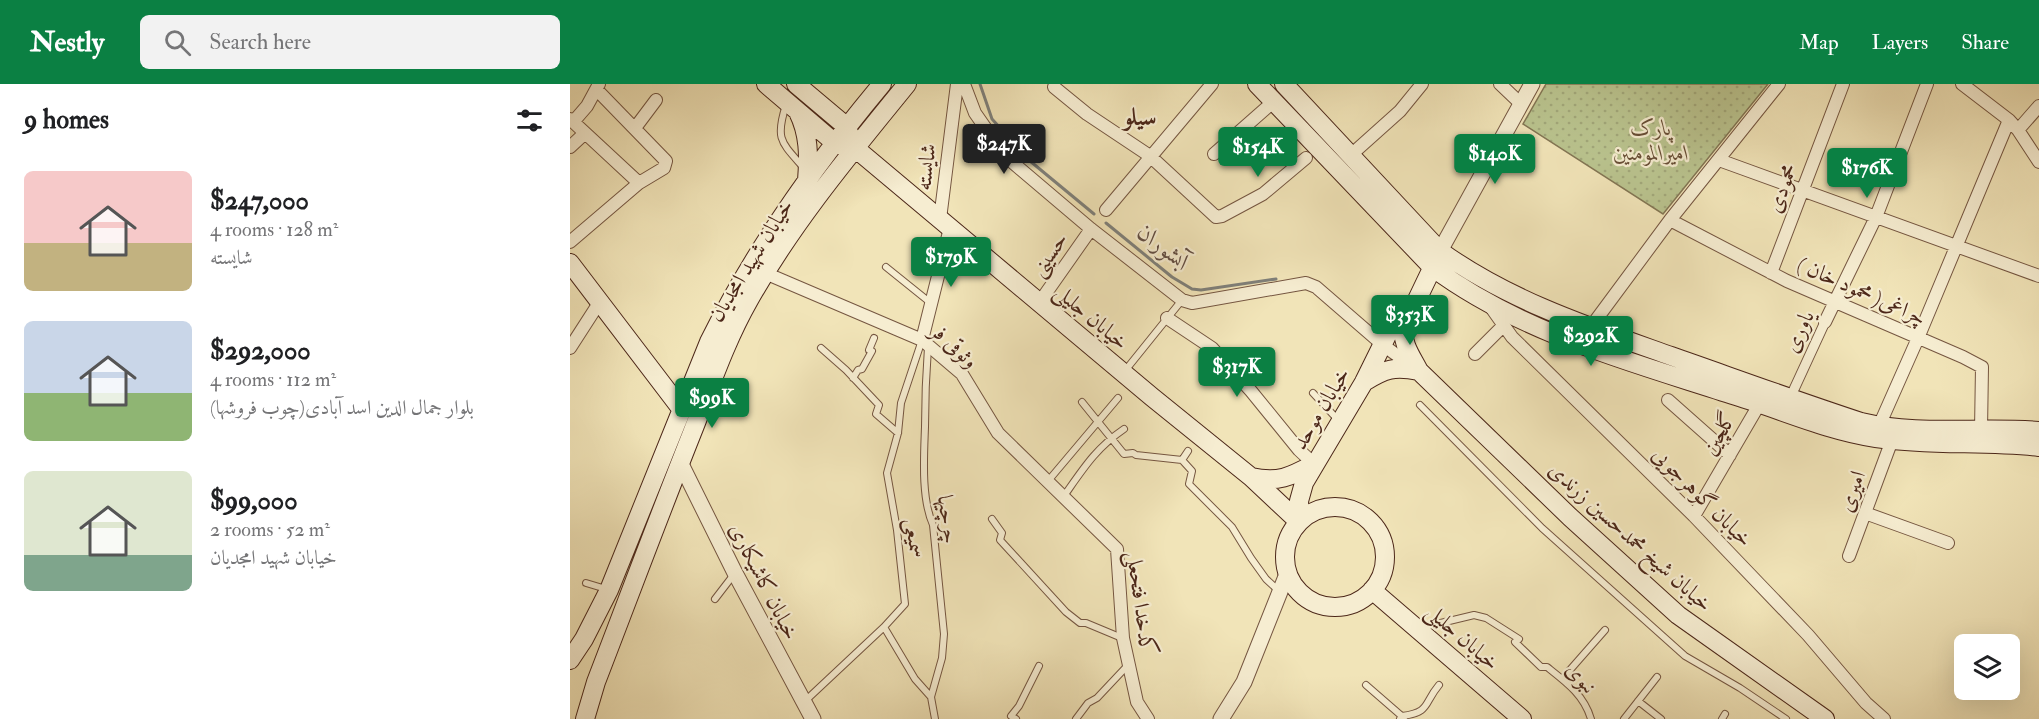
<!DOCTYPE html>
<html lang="en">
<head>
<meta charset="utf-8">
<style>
  :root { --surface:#fff; --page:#f2f2f2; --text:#202124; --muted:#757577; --accent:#0b8043 }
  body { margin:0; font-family:"IM FELL Double Pica",Amiri,serif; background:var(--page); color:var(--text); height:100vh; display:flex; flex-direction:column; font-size:22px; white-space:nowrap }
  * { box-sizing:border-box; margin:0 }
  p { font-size:20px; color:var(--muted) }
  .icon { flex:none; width:33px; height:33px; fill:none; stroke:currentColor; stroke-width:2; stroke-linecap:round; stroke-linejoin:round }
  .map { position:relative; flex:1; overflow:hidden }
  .sheet { display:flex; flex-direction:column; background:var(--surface); width:570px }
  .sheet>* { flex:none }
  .buttons { position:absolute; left:1384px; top:550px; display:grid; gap:12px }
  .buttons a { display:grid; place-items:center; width:66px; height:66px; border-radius:9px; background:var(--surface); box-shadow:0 6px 24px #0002; font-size:30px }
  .price { position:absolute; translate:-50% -51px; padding:0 14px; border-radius:6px; background:var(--accent); color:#fff; font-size:20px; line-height:39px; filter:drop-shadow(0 2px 3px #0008) }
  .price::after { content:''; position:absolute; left:50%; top:36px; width:18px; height:14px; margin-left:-9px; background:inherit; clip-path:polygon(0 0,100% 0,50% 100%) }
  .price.current { background:#222; color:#fff }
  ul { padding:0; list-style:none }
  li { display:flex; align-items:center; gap:18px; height:150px; padding:0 24px }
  li span { display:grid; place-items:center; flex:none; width:168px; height:120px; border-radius:9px; color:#555 }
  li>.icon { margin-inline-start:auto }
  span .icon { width:72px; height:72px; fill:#fffc; stroke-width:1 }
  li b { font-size:26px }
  h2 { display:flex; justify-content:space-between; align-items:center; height:72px; padding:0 24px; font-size:26px }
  header { display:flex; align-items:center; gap:36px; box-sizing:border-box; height:84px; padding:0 30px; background:var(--accent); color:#fff }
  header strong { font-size:28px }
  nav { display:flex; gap:33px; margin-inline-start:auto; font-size:21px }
  .search { width:420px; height:54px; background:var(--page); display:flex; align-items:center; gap:15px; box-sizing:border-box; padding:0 21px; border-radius:9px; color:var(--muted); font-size:22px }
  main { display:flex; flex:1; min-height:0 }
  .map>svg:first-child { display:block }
  .park { fill:url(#park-dots); stroke:#837654; stroke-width:1.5 }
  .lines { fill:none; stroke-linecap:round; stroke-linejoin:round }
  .stream { stroke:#7f807a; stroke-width:3 }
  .service-casing { stroke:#755641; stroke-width:8 }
  .pedestrian-casing { stroke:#755641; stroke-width:11 }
  .minor-casing { stroke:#755641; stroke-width:14 }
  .tertiary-casing { stroke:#755641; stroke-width:17 }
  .secondary-casing { stroke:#4c2719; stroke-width:20 }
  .service { stroke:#f6edd1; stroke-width:6 }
  .pedestrian { stroke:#f6edd1; stroke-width:9 }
  .minor { stroke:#f6edd1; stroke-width:12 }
  .tertiary { stroke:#f6edd1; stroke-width:15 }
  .secondary { stroke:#f6edd1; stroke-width:18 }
  .labels { text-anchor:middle; stroke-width:4.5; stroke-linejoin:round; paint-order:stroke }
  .park-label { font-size:22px; font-style:italic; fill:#684e36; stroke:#f6edd1 }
  .street-label { font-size:22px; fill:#4c2719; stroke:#f6edd1 }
  .neighbourhood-label { font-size:24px; font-weight:bold; fill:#4c2719; stroke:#f6edd1 }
  .water-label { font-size:24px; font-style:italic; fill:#614c42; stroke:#f6edd1 }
</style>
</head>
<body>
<header>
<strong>Nestly</strong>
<div class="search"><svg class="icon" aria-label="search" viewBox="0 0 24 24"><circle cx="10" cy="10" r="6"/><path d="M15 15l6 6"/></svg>Search here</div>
<nav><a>Map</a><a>Layers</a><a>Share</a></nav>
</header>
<main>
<section class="sheet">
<h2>9 homes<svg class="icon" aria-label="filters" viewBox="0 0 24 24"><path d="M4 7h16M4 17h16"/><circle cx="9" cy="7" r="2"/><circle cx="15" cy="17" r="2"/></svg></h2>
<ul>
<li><span style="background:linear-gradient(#f6c9c9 60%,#c2b280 0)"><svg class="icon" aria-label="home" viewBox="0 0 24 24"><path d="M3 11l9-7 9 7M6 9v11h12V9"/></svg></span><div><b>$247,000</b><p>4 rooms · 128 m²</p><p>شایسته</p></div></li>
<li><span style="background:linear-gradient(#c9d6e8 60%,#8fb573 0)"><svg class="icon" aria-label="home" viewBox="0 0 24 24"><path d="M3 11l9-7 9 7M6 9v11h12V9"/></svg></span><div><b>$292,000</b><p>4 rooms · 112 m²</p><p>بلوار جمال الدین اسد آبادی(چوب فروشها)</p></div></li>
<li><span style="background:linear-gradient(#dfe7d0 70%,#7fa58c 0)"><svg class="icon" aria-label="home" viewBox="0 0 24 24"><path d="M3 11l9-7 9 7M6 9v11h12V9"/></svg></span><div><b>$99,000</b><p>2 rooms · 52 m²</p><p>خیابان شهید امجدیان</p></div></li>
</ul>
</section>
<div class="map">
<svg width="1469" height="635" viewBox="0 0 1469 635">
  <defs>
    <pattern id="park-dots" width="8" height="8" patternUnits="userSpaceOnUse" patternTransform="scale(1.5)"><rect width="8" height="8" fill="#bac48f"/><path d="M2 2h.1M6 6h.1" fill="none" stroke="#a2a87b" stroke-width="1.8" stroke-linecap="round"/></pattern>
  </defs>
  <rect width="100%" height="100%" fill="#f1e4b8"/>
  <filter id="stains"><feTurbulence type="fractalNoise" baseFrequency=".00333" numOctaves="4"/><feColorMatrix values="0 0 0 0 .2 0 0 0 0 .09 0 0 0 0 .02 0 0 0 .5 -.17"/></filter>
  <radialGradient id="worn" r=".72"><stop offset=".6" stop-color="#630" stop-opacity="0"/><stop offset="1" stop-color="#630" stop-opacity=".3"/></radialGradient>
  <path class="park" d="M 976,0 L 1198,0 L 1093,130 L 953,40 Z"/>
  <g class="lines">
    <path class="stream" d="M 410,0 L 422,35 L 460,77 L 524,130
      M 536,139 L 602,193 L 622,205 L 631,206 L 706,195"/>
    <g class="service-casing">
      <path id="service" d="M 216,21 C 205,55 211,58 233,83
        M 316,183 L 362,220
        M 358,263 C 356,290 355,316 355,343 C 354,372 351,414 363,441 L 374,550 L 372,574 L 361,613
        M 251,264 L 276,286 L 309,321 L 306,330 L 328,349
        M 554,288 L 612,216
        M 283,294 L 288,286 L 292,285 L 302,267 L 299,266 L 304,254
        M 743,309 L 769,337
        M 512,318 L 554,370 L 563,369 L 566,371 L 612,376 L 622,387 L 619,400 L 662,443 L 681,474 L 696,495 L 710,508
        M 850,321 L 972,444 L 1115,572 L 1170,604 L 1216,635
        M 612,376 L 618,367
        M 478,397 L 548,314
        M 494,412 C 513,385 526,364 554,345
        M 422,435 L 432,449 L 430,456 L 496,528 L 510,539 L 516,539 L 552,554
        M 16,499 L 36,505
        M 145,515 L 165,489
        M 314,543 L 345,595 L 361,613 L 365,635
        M 850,544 L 904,531 L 916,534 L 949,555 L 945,558 L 971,583 L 977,583 C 996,598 1014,611 1021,635
        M 992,595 L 1035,546
        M 796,601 L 834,634
        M 1068,617 L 1091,635
        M 234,618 L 314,543 L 335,520 L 327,446 L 317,389 L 328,349 L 331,319 L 352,256
        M 446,635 L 441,632 L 449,622 L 469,582
        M 506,635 L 518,619 L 527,614 L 559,580
        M 830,635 L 832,632 C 861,628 853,620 869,601
        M 1054,635 L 1087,593
        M 1152,635 L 1155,630"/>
    </g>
    <g class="pedestrian-casing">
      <path id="pedestrian" d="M 1220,314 L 1255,238"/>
    </g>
    <g class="minor-casing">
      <path id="minor" d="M 394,0 L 405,29 L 435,72 L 521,145 L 612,216 L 622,219 L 736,199 L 746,203 L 813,261 L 843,283
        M 930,0 L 951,20
        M 1392,0 L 1439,36 L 1448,46 L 1469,78
        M 484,3 L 517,30 L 580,72 L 646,133 L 652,132 L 693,110 L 736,74
        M 0,35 L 69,99
        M 4,37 L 17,22 L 29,0
        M 65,44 L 86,16
        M 1448,46 L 1469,22
        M 0,63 L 14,50
        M 644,70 L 703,18
        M 782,70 L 830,27 L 852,0
        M 1149,76 L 1469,192
        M 536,126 L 642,0
        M 370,135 L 387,0
        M 1100,136 L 1217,197 L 1393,273 L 1412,283 L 1411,346
        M 0,158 L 69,99 L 94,84 L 96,77 L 27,6
        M 195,189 L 352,256 L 392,290 L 428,349 L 547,465 L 553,554 L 567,618 L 578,635
        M 1201,189 L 1273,0
        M 469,219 L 521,145
        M 920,222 L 942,253 L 1124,432 L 1238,551 L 1296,619 L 1314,635
        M 597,234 L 642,264 L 681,307 L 729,366 L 744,380
        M 1255,238 L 1306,133 L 1357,0
        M 1020,244 L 1100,136 L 1209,0
        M 352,256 L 380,144
        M 0,264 L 29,219
        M 905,270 L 934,241
        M 1098,316 L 1160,371
        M 1309,342 L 1348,254 L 1439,36
        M 1295,429 L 1378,459
        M 1124,432 L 1190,319
        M 1279,472 L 1322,356"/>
    </g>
    <g class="tertiary-casing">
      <path id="tertiary" d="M 870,167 L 962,0
        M 110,378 L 165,489 L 243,635
        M 651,635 L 674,598 L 717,490"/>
    </g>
    <g class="secondary-casing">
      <path id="secondary" d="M 196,0 L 265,59 L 285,64 L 582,313 L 681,393 L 729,438
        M 226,0 L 277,43 L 281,55
        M 687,0 L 862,183 C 952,250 1062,278 1166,312 C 1212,326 1258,347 1306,354 C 1360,362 1415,357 1469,363
        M 714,0 L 870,167 C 939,217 1022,244 1101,272 C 1164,294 1227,317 1291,338 C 1349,352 1410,342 1469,347
        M 228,28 C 239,50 239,72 237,97
        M 867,174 L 834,243 C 831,259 842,273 849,287 L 1000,433 L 1108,531 L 1255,635
        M 0,179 L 112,326
        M 794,298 C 815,285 824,282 849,287
        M 681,393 C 708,399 720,393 744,380
        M715 473a50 50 0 1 1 100 0a50 50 0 1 1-100 0Z
        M 730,436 L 729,417 L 734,399 L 794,298 L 831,223
        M 802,506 L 952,635
        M 0,576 L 14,555 L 39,506 L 139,258 C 185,165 246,79 312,0
        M 15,635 L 26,598 C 58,515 89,432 122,349 C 140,304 155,258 179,216 C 223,138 281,69 337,0"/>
    </g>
    <use href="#service" class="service"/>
    <use href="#pedestrian" class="pedestrian"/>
    <use href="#minor" class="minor"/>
    <use href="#tertiary" class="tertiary"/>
    <use href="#secondary" class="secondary"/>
  </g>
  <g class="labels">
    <g class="park-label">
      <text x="1081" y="51">پارک<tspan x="1081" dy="25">امیرالمومنین</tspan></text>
    </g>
    <g class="street-label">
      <text transform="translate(355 83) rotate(-83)" y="8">شایسته</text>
      <text transform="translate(1211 104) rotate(-69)" y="8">محمودی</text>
      <text transform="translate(478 170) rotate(-55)" y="8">حسینی</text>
      <text transform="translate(180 176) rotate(-58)" y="8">خیابان شهید امجدیان</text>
      <text transform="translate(1292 206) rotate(24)" y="8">چراغی( محمود خان )</text>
      <text transform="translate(522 232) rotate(40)" y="8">خیابان جلیلی</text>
      <text transform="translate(1228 247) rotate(-65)" y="8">یاوری</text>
      <text transform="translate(385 261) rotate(42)" y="8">وثوقی فر</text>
      <text transform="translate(750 324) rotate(-59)" y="8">خیابان موحد</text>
      <text transform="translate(1148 349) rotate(-60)" y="8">گلچین</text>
      <text transform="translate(1281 407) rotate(-70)" y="8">امیری</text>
      <text transform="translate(1133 412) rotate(45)" y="8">خیابان گوهرجویی</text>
      <text transform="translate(379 435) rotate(82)" y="8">چرچیها</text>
      <text transform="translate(1061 452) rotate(42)" y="8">خیابان شیخ محمدحسین زرندی</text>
      <text transform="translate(346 454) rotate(82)" y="8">سمیعی</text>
      <text transform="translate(195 497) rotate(63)" y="8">خیابان کاشیکاری</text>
      <text transform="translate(572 519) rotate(82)" y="8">کدخدا فتحعلی</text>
      <text transform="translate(893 552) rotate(41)" y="8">خیابان جلیلی</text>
      <text transform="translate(1012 593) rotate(47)" y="8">نبوی</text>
    </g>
    <g class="neighbourhood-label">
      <text x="570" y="41">سیلو</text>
    </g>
    <g class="water-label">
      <text transform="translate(594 163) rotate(38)" y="8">آبشوران</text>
    </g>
  </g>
  <rect width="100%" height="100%" filter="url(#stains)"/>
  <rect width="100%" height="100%" fill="url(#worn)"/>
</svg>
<div class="buttons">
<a><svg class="icon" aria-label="layers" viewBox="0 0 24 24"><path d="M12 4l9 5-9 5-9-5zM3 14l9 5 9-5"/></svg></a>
</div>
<b class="price current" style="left:434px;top:91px">$247K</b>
<b class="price" style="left:688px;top:94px">$154K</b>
<b class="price" style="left:925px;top:101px">$140K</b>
<b class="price" style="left:1297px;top:115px">$176K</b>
<b class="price" style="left:381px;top:204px">$179K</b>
<b class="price" style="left:840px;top:262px">$353K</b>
<b class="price" style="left:1021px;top:283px">$292K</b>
<b class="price" style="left:667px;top:314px">$317K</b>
<b class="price" style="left:142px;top:345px">$99K</b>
</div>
</main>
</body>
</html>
